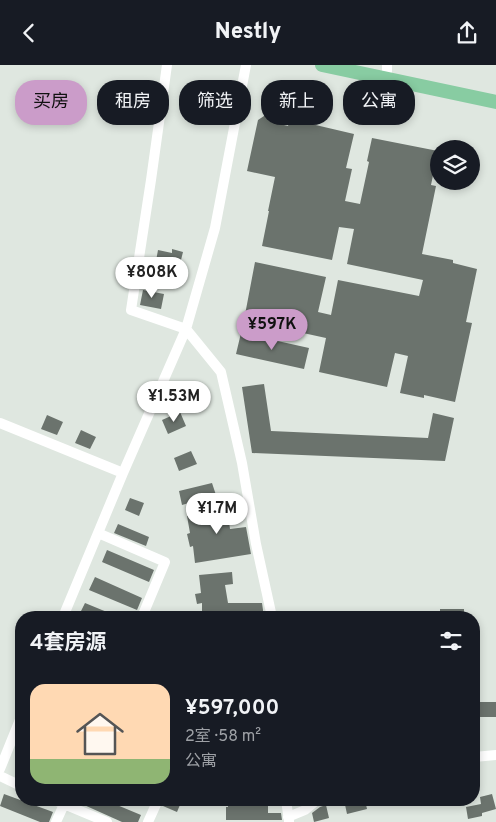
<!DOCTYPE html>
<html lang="zh">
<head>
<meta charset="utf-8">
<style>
  :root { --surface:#171b24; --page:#242831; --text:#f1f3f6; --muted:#9ea1a6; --line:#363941; --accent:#cb9cc9 }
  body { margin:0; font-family:Overpass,"Noto Sans SC",sans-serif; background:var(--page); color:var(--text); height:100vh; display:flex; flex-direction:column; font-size:19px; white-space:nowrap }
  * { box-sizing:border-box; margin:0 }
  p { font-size:16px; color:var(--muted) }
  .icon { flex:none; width:28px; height:28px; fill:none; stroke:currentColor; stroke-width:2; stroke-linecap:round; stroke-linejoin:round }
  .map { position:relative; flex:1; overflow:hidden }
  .details { position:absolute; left:15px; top:546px; width:465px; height:195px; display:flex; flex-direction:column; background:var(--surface); border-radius:20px; box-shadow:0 2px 8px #0003 }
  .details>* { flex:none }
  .guide { position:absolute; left:15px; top:15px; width:466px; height:45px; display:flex; gap:10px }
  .controls { position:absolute; left:430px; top:75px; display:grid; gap:10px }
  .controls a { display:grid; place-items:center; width:50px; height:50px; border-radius:50%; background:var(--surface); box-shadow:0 2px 8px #0003; font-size:25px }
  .price { position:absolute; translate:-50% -42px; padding:0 11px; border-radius:18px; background:#fff; color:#222; font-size:16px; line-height:32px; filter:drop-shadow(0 1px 2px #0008) }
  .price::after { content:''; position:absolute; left:50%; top:30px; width:15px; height:11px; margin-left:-8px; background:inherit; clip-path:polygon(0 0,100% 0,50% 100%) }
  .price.current { background:var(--accent); color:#111 }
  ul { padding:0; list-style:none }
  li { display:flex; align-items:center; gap:15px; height:125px; padding:0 15px }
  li+li { border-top:1px solid var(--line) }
  li span { display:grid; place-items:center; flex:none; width:140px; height:100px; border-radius:15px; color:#555 }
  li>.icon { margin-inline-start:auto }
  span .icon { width:60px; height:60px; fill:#fffc; stroke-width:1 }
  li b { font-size:21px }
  h2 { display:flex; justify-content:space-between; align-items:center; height:60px; padding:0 15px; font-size:21px }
  .chip { padding:0 18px; border-radius:20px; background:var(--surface); box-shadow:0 2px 8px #0003; font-size:18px; line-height:45px }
  .chip.current { background:var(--accent); color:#111 }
  header { display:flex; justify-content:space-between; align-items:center; height:65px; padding:0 15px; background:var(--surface); font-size:22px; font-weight:800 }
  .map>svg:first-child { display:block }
  .building { fill:#6b736d }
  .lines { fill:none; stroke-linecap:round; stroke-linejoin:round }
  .minor { stroke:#fff; stroke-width:10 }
  .major { stroke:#88cca2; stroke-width:14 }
</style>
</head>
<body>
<header><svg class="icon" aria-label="back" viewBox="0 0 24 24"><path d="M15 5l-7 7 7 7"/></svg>Nestly<svg class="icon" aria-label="share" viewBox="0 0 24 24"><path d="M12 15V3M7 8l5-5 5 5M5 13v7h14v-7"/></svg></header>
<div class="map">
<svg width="496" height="757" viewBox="0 0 496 757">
  <rect width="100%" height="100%" fill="#dfe7e0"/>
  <path class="building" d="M 267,49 L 270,49 L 274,52 L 276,58 L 288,61 L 290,54 L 354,69 L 346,103 L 352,104 L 345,136 L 360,139 L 369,97 L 367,96 L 372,73 L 438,86 L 431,120 L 436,121 L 422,189 L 453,195 L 453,198 L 477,204 L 466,257 L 472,258 L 455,337 L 424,330 L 424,333 L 400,328 L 408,291 L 395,288 L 387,322 L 319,307 L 326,273 L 244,255 L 255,197 L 326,212 L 318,247 L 331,250 L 338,215 L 419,231 L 423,215 L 347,199 L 354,164 L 339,162 L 332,195 L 262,181 L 269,146 L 268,146 L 275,112 L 247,106 L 258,55 Z
    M 172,184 L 183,187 L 179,203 L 156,196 L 158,185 L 172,188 Z
    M 143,225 L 164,229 L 161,244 L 140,240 Z
    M 241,268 L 309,283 L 304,304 L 236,289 Z
    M 264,319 L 271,366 L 428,373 L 433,348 L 454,353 L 445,396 L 252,388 L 242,322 Z
    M 180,347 L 186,361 L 168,369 L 162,355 Z
    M 47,350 L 63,357 L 57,370 L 41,364 Z
    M 81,365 L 96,372 L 90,384 L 75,378 Z
    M 191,386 L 197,399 L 179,406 L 174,393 Z
    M 212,418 L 216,430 L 182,440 L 179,426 Z
    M 130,433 L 144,438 L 139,451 L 125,445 Z
    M 242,438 L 243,447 L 228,450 L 230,464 L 246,462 L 251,489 L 195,498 L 193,481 L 190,482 L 187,469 L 190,468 L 187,451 Z
    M 118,459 L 149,472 L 146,481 L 114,468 Z
    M 107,485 L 154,505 L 149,517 L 102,497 Z
    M 232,507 L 233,519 L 225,520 L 228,538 L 262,538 L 263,545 L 263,552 L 202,552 L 202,538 L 197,539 L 195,529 L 201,528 L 199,510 Z
    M 95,512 L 142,533 L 137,545 L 89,525 Z
    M 85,538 L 102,545 L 120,552 L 84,552 L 79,550 Z
    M 440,544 L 464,544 L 464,552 L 440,552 Z
    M 474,637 L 496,637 L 496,652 L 474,652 Z
    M 4,729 L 53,747 L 49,757 L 40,757 L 0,741 Z
    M 492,729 L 496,744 L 482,748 L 482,751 L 468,754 L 466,742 L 481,739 L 480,732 Z
    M 73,735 L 105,735 L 141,750 L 138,757 L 122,757 Z
    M 165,735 L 182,735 L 177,747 L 163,741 Z
    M 228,735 L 268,735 L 268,748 L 281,748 L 282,755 L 226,755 L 226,742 L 228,742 Z
    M 344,735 L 365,735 L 367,744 L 347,749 Z
    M 326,740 L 329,753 L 314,757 L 312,748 L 320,742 Z"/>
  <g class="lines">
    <path class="minor" d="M 167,0 L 151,115 L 131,245 L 186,264 L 221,307 L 242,398 L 256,479 L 272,552
      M 384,14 L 387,6 L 387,0
      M 0,358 L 123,408
      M 98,468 L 165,497 L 142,552
      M 63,552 L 123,408 L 186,264 L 215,163 L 246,0
      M 474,692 L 496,690
      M 0,704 L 21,652
      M 0,711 L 21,721
      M 54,735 L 107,757
      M 286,735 L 289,756
      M 288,752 L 305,745 L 317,735
      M 56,757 L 66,735
      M 148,757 L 158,735"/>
    <path class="major" d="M 322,0 L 496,37"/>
  </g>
</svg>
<div class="controls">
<a><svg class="icon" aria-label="layers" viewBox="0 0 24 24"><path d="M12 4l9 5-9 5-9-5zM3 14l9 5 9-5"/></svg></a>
</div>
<b class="price" style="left:152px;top:234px">¥808K</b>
<b class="price current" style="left:272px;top:286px">¥597K</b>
<b class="price" style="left:174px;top:358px">¥1.53M</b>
<b class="price" style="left:217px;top:470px">¥1.7M</b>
<div class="guide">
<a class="chip current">买房</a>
<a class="chip">租房</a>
<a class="chip">筛选</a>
<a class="chip">新上</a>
<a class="chip">公寓</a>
</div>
<section class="details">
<h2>4套房源<svg class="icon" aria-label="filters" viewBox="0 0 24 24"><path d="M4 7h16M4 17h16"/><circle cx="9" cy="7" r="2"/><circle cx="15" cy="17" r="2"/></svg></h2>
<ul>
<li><span style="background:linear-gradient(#ffd9b3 75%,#8fb573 0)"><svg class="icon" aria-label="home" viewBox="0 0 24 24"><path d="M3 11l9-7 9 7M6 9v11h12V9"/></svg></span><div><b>¥597,000</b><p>2室 · 58 m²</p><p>公寓</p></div></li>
</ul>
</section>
</div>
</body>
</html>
